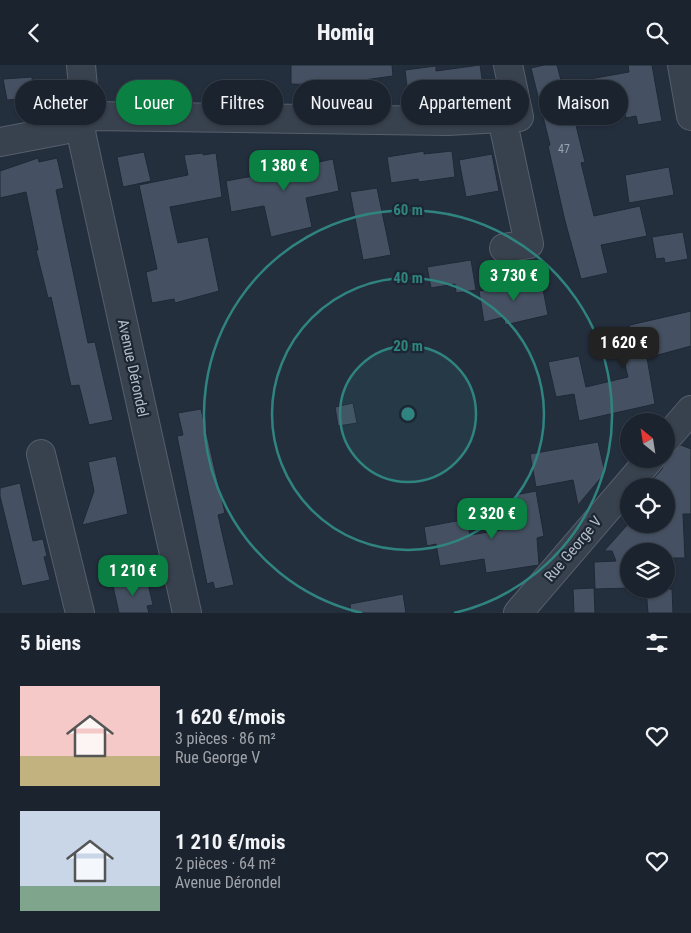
<!DOCTYPE html>
<html lang="fr">
<head>
<meta charset="utf-8">
<style>
  :root { --surface:#1b232e; --page:#282f3a; --text:#f1f3f6; --muted:#a0a4aa; --line:#39404a; --accent:#0b8043 }
  body { margin:0; font-family:"Roboto Condensed",sans-serif; background:var(--page); color:var(--text); height:100vh; display:flex; flex-direction:column; font-size:19px; white-space:nowrap }
  * { box-sizing:border-box; margin:0 }
  p { font-size:16px; color:var(--muted) }
  .icon { flex:none; width:28px; height:28px; fill:none; stroke:currentColor; stroke-width:2; stroke-linecap:round; stroke-linejoin:round }
  .map { position:relative; height:548px; overflow:hidden }
  .panel { display:flex; flex-direction:column; background:var(--surface); flex:1 }
  .panel>* { flex:none }
  .guide { position:absolute; left:15px; top:15px; width:661px; height:45px; display:flex; gap:10px }
  .needle { width:32px; rotate:330deg }
  .buttons { position:absolute; left:620px; top:348px; display:grid; gap:10px }
  .buttons a { display:grid; place-items:center; width:55px; height:55px; border-radius:50%; background:var(--surface); box-shadow:0 1px 4px #0004,0 0 0 1px var(--line); font-size:25px }
  .price { position:absolute; translate:-50% -42px; padding:0 11px; border-radius:10px; background:var(--accent); color:#fff; font-size:16px; line-height:32px; filter:drop-shadow(0 1px 2px #0008) }
  .price::after { content:''; position:absolute; left:50%; top:30px; width:15px; height:11px; margin-left:-8px; background:inherit; clip-path:polygon(0 0,100% 0,50% 100%) }
  .price.on { background:#222; color:#fff }
  ul { padding:0; list-style:none }
  li { display:flex; align-items:center; gap:15px; height:125px; padding:0 20px }
  li span { display:grid; place-items:center; flex:none; width:140px; height:100px; border-radius:0px; color:#555 }
  li>.icon { margin-inline-start:auto }
  span .icon { width:60px; height:60px; fill:#fffc; stroke-width:1 }
  li b { font-size:21px }
  h2 { display:flex; justify-content:space-between; align-items:center; height:60px; padding:0 20px; font-size:21px }
  .chip { padding:0 18px; border-radius:22px; background:var(--surface); box-shadow:0 1px 4px #0004,0 0 0 1px var(--line); font-size:18px; line-height:45px }
  .chip.on { background:var(--accent); color:#fff }
  header { display:flex; justify-content:space-between; align-items:center; height:65px; padding:0 20px; background:var(--surface); font-size:22px; font-weight:800 }
  .map>svg:first-child { display:block }
  .building { fill:#455162; stroke:#1f2835 }
  .lines { fill:none; stroke-linecap:round; stroke-linejoin:round }
  .minor-casing { stroke:#565f6c; stroke-width:30 }
  .minor { stroke:#38414e; stroke-width:28 }
  .ring { fill:none; stroke:#308480; stroke-width:2.5 }
  .labels { text-anchor:middle; stroke-width:4.5; stroke-linejoin:round; paint-order:stroke }
  .number-label { font-size:12px; fill:#98a1af }
  .street-label { font-size:15px; fill:#b4bcc9; stroke:#1d2633 }
  .centre { fill:#308480; stroke:#1d2633; stroke-width:2.5 }
  .ring-label { font-size:15px; text-anchor:middle; font-weight:bold; fill:#308480; stroke:#1d2633; stroke-width:4.5; stroke-linejoin:round; paint-order:stroke }
</style>
</head>
<body>
<header><svg class="icon" aria-label="back" viewBox="0 0 24 24"><path d="M15 5l-7 7 7 7"/></svg>Homiq<svg class="icon" aria-label="search" viewBox="0 0 24 24"><circle cx="10" cy="10" r="6"/><path d="M15 15l6 6"/></svg></header>
<div class="map">
<svg width="691" height="548" viewBox="0 0 691 548">
  <rect width="100%" height="100%" fill="#242f3e"/>
  <path class="building" d="M 291,0 L 392,0 L 393,11 L 327,20 L 291,19 Z
    M 480,0 L 483,20 L 408,29 L 405,5 L 436,1 L 436,6 Z
    M 544,0 L 557,0 L 562,19 L 629,7 L 628,0 L 652,0 L 662,56 L 638,60 L 636,51 L 626,53 L 622,36 L 573,48 L 585,97 L 581,98 L 594,151 L 640,141 L 647,171 L 601,180 L 608,208 L 581,214 L 565,156 L 548,81 L 550,80 L 531,3 Z
    M 32,12 L 34,33 L 7,35 L 3,14 Z
    M 286,84 L 290,103 L 333,94 L 339,126 L 306,133 L 312,162 L 271,172 L 264,141 L 231,147 L 226,116 L 269,108 L 265,89 Z
    M 424,86 L 424,89 L 452,86 L 455,112 L 419,117 L 418,114 L 391,118 L 387,92 Z
    M 144,87 L 151,116 L 123,122 L 117,92 Z
    M 203,88 L 203,90 L 216,88 L 222,132 L 170,142 L 178,178 L 208,172 L 219,226 L 175,238 L 174,234 L 152,238 L 146,207 L 157,204 L 139,120 L 188,110 L 184,90 Z
    M 492,89 L 499,126 L 466,132 L 459,95 Z
    M 38,93 L 39,97 L 57,93 L 64,123 L 56,125 L 88,278 L 95,277 L 113,355 L 89,360 L 79,320 L 71,321 L 51,232 L 48,233 L 36,185 L 38,185 L 26,127 L 0,133 L 0,106 Z
    M 669,102 L 674,130 L 629,138 L 625,110 Z
    M 377,123 L 391,190 L 363,195 L 350,127 Z
    M 683,167 L 688,194 L 665,198 L 664,193 L 656,194 L 652,172 Z
    M 471,195 L 476,225 L 456,228 L 455,219 L 431,223 L 427,202 Z
    M 541,214 L 548,250 L 505,260 L 504,252 L 484,257 L 479,226 Z
    M 691,246 L 691,281 L 647,293 L 655,339 L 579,356 L 574,329 L 556,332 L 548,297 L 579,291 L 586,322 L 628,312 L 620,280 L 630,260 Z
    M 353,338 L 357,358 L 338,361 L 335,342 Z
    M 201,344 L 225,448 L 218,450 L 234,520 L 215,524 L 213,517 L 207,519 L 177,371 L 183,370 L 178,348 Z
    M 598,377 L 605,408 L 578,440 L 573,415 L 536,422 L 530,389 Z
    M 681,380 L 691,384 L 691,449 L 683,449 L 685,493 L 666,493 L 666,486 L 629,486 L 629,523 L 595,524 L 594,497 L 616,496 L 612,486 L 604,486 L 629,458 L 666,459 L 666,421 L 647,421 L 662,404 L 666,391 Z
    M 116,391 L 128,449 L 82,460 L 94,426 L 88,397 Z
    M 20,418 L 33,476 L 43,474 L 47,491 L 44,492 L 50,515 L 22,521 L 0,431 L 0,423 Z
    M 536,426 L 544,471 L 537,473 L 539,500 L 486,508 L 484,494 L 440,501 L 436,479 L 427,481 L 424,462 L 467,454 L 470,470 L 520,462 L 515,430 Z
    M 147,514 L 153,540 L 147,541 L 149,548 L 119,548 L 113,521 Z
    M 594,523 L 595,548 L 574,548 L 573,524 Z
    M 646,524 L 672,524 L 673,548 L 648,548 Z
    M 403,529 L 406,548 L 351,548 L 350,539 Z"/>
  <g class="lines">
    <g class="minor-casing">
      <path id="minor" d="M 81,0 L 84,33 L 80,57 L 82,72 L 187,548
        M 682,0 L 691,51
        M 502,53 L 529,179 L 504,183
        M 0,77 L 63,65 L 91,51 L 448,56 L 519,52 L 508,0
        M 666,374 L 691,345
        M 41,389 L 80,548
        M 518,548 L 650,394"/>
    </g>
    <use href="#minor" class="minor"/>
  </g>
  <circle cx="408" cy="349" r="68" fill="#308480" fill-opacity=".12"/>
  <g class="ring">
    <circle cx="408" cy="349" r="68"/>
    <circle cx="408" cy="349" r="136"/>
    <path d="M362 548A204 204 0 1 1 454 548"/>
  </g>
  <g class="labels">
    <g class="number-label">
      <text x="564" y="88">47</text>
    </g>
    <g class="street-label">
      <text transform="translate(133 303) rotate(78)" y="5">Avenue Dérondel</text>
      <text transform="translate(573 484) rotate(-50)" y="5">Rue George V</text>
    </g>
  </g>
  <circle cx="408" cy="349" r="8" class="centre"/>
  <g class="ring-label">
    <text x="408" y="150">60 m</text>
    <text x="408" y="218">40 m</text>
    <text x="408" y="286">20 m</text>
  </g>
</svg>
<div class="buttons">
<a><svg class="needle" viewBox="-14 -14 28 28"><path d="M0-13l5 13h-10z" fill="#e53935"/><path d="M0 13l5-13h-10z" fill="#a0a4aa"/></svg></a>
<a><svg class="icon" aria-label="locate" viewBox="0 0 24 24"><circle cx="12" cy="12" r="6"/><path d="M12 2v4M12 18v4M2 12h4M18 12h4"/></svg></a>
<a><svg class="icon" aria-label="layers" viewBox="0 0 24 24"><path d="M12 4l9 5-9 5-9-5zM3 14l9 5 9-5"/></svg></a>
</div>
<b class="price" style="left:284px;top:127px">1 380 €</b>
<b class="price" style="left:514px;top:237px">3 730 €</b>
<b class="price on" style="left:624px;top:304px">1 620 €</b>
<b class="price" style="left:492px;top:475px">2 320 €</b>
<b class="price" style="left:133px;top:532px">1 210 €</b>
<div class="guide">
<a class="chip">Acheter</a>
<a class="chip on">Louer</a>
<a class="chip">Filtres</a>
<a class="chip">Nouveau</a>
<a class="chip">Appartement</a>
<a class="chip">Maison</a>
</div>
</div>
<section class="panel">
<h2>5 biens<svg class="icon" aria-label="filters" viewBox="0 0 24 24"><path d="M4 7h16M4 17h16"/><circle cx="9" cy="7" r="2"/><circle cx="15" cy="17" r="2"/></svg></h2>
<ul>
<li><span style="background:linear-gradient(#f6c9c9 70%,#c2b280 0)"><svg class="icon" aria-label="home" viewBox="0 0 24 24"><path d="M3 11l9-7 9 7M6 9v11h12V9"/></svg></span><div><b>1 620 €/mois</b><p>3 pièces · 86 m²</p><p>Rue George V</p></div><svg class="icon" aria-label="heart" viewBox="0 0 24 24"><path d="M12 20l-8-8c-3-5 5-10 8-4 3-6 11-1 8 4z"/></svg></li>
<li><span style="background:linear-gradient(#c9d6e8 75%,#7fa58c 0)"><svg class="icon" aria-label="home" viewBox="0 0 24 24"><path d="M3 11l9-7 9 7M6 9v11h12V9"/></svg></span><div><b>1 210 €/mois</b><p>2 pièces · 64 m²</p><p>Avenue Dérondel</p></div><svg class="icon" aria-label="heart" viewBox="0 0 24 24"><path d="M12 20l-8-8c-3-5 5-10 8-4 3-6 11-1 8 4z"/></svg></li>
</ul>
</section>
</body>
</html>
